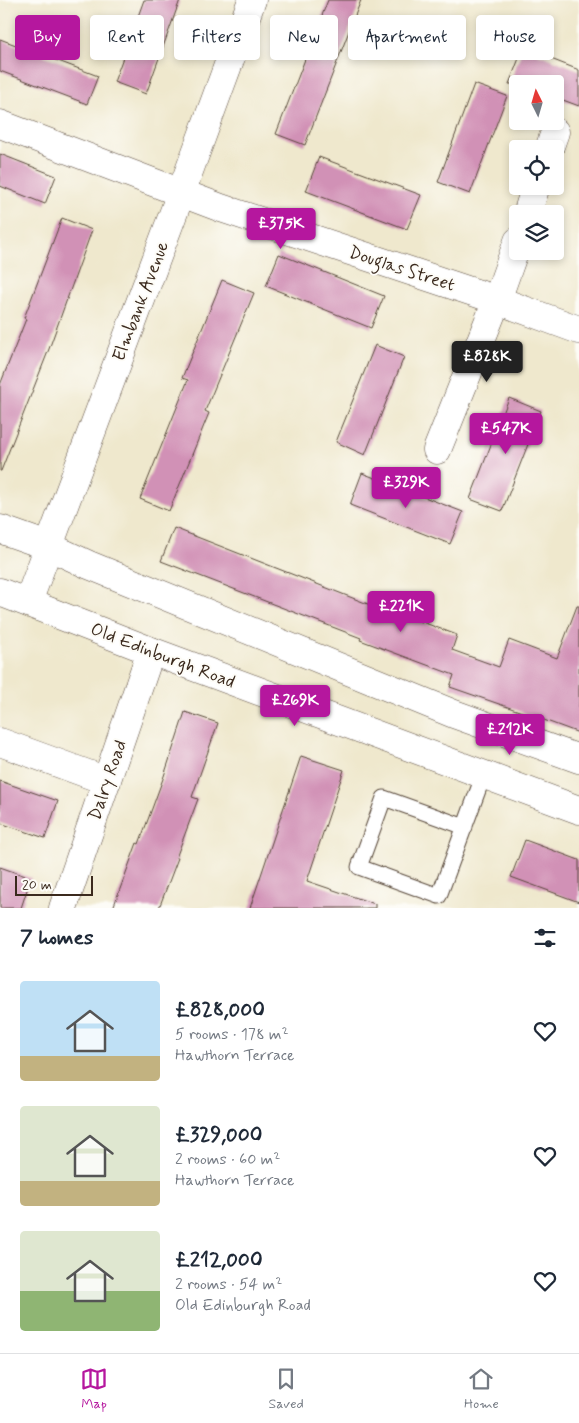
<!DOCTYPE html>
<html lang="en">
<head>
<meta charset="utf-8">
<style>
  :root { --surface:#fff; --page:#f6f6f7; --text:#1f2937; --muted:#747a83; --line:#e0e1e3; --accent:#b5179e }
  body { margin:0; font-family:Mynerve,sans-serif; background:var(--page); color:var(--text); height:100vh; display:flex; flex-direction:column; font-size:19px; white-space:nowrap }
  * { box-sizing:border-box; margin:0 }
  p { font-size:16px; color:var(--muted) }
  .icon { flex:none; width:28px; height:28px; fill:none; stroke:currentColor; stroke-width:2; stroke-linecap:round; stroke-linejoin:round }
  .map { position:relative; height:908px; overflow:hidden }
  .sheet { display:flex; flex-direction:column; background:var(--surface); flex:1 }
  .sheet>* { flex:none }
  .banner { position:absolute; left:15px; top:15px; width:550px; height:45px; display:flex; gap:10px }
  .needle { width:32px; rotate:355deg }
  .fabs { position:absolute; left:509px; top:75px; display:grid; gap:10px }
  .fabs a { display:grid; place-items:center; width:55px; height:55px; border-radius:5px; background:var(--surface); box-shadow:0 2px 8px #0003; font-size:25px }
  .scale { position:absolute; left:15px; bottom:12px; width:78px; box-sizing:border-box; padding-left:5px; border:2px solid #3b2a1e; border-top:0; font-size:14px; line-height:18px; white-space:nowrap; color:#3b2a1e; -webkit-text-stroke:4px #fdfcf7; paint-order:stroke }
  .price { position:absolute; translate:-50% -42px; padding:0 11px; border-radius:5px; background:var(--accent); color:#fff; font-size:16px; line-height:32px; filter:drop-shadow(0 1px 2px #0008) }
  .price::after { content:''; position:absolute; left:50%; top:30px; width:15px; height:11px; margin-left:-8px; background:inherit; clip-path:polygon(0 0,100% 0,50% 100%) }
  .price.selected { background:#222; color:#fff }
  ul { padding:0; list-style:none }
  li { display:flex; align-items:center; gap:15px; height:125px; padding:0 20px }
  li span { display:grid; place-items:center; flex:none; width:140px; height:100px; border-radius:5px; color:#555 }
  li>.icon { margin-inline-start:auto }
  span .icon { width:60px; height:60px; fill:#fffc; stroke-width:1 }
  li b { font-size:21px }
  h2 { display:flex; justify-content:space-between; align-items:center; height:60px; padding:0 20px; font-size:21px }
  .pill { padding:0 18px; border-radius:5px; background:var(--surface); box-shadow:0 2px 8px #0003; font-size:18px; line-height:45px }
  .pill.selected { background:var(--accent); color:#fff }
  .tab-bar { display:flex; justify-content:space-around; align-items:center; height:70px; border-top:1px solid var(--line); background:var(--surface); font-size:14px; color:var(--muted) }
  .tab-bar a { display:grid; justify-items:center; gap:2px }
  .tab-bar .selected { color:var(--accent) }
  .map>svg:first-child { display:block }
  .building { fill:#d191b6 }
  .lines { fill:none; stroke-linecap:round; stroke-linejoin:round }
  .service-casing { stroke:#564638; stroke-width:17 }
  .minor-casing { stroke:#564638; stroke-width:29 }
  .tertiary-casing { stroke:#564638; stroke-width:29 }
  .secondary-casing { stroke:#564638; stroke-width:29 }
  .service { stroke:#fff; stroke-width:15 }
  .minor { stroke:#fff; stroke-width:28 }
  .tertiary { stroke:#fff; stroke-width:28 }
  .secondary { stroke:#fff; stroke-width:28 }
  .labels { text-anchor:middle; stroke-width:4; stroke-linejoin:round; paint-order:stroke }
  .street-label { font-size:18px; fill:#3b2a1e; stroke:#fdfcf7 }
</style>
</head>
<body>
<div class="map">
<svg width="579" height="908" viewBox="0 0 579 908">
  <rect width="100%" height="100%" fill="#fdfcf7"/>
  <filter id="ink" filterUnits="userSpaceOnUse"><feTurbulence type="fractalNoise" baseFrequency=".02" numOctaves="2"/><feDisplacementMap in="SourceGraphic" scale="10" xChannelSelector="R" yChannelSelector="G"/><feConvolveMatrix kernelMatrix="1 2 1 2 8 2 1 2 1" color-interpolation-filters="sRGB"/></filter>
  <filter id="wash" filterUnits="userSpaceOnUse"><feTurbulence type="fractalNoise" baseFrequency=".0096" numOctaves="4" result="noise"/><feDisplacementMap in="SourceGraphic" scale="20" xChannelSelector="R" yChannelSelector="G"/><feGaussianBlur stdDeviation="1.12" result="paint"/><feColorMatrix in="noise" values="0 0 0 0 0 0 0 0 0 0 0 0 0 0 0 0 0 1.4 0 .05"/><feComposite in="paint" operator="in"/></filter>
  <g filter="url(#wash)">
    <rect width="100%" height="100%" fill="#efe8cd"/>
    <g id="blocks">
      <path class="building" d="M 144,0 L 180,0 L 146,94 L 114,82 Z
        M 328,0 L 361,0 L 305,145 L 276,134 Z
        M 0,39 L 98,76 L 87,104 L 0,71 Z
        M 523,48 L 579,70 L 579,106 L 555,97 L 555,84 L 509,84 Z
        M 474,84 L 507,96 L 470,194 L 438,182 Z
        M 0,154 L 56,176 L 45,204 L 0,186 Z
        M 319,157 L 421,195 L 407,229 L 306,191 Z
        M 62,218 L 92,230 L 49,349 L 1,471 L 0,471 L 0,385 L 26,319 L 24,318 Z
        M 279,254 L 384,296 L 371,328 L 266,286 Z
        M 222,280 L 254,293 L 205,411 L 209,413 L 169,511 L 140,499 L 188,380 L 182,378 Z
        M 375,345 L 404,357 L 365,455 L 336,442 Z
        M 509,398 L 541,411 L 502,511 L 470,499 Z
        M 362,473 L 463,512 L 450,544 L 350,505 Z
        M 174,528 L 373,606 L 374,604 L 457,635 L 452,650 L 499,667 L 509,640 L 557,658 L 577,606 L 579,606 L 579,733 L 525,713 L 450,687 L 454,675 L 360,640 L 361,638 L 161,561 Z
        M 185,712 L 218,723 L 192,797 L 198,799 L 176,858 L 178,858 L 159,908 L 113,908 L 137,843 L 139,844 L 164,776 Z
        M 301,756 L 344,770 L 307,881 L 375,904 L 375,908 L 250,908 Z
        M 0,781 L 58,801 L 45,838 L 0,823 Z
        M 525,840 L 579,860 L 579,902 L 511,877 Z
        M 0,867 L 31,878 L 21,908 L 0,908 Z"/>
    </g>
  </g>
  <g filter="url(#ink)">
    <use href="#blocks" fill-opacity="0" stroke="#564638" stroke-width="1"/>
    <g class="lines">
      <g class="service-casing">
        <path id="service" d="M 465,827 L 384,798 L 359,867 L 439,896 L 484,774"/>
      </g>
      <g class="minor-casing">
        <path id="minor" d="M 0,124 L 221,208 L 497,300 L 579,330
          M 549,149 L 555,132
          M 527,214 L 536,186
          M 437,450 L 497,300 L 518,241
          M 0,529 L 48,546 L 89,565 L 454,714 L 579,759
          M 0,742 L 107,781
          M 63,908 L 151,651"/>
      </g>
      <g class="tertiary-casing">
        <path id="tertiary" d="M 28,602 L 181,193 L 252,0"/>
      </g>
      <g class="secondary-casing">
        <path id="secondary" d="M 0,592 L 151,651 L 579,810"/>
      </g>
      <use href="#service" class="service"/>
      <use href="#minor" class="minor"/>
      <use href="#tertiary" class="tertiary"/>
      <use href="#secondary" class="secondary"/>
    </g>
  </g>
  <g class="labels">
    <g class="street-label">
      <text transform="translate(402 268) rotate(18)" y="6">Douglas Street</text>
      <text transform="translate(140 301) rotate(-69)" y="6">Elmbank Avenue</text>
      <text transform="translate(163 655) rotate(21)" y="6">Old Edinburgh Road</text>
      <text transform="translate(107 780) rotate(-71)" y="6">Dalry Road</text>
    </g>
  </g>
</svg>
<div class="fabs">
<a><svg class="needle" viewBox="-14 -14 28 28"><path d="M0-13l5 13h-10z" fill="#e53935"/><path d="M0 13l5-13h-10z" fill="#747a83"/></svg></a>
<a><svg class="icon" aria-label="locate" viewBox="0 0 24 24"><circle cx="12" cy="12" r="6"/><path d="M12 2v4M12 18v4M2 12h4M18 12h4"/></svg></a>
<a><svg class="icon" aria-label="layers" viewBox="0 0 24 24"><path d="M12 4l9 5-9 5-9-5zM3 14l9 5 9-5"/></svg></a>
</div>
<div class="scale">20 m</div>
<b class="price" style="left:281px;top:250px">£375K</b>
<b class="price selected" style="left:487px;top:383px">£828K</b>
<b class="price" style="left:506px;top:455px">£547K</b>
<b class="price" style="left:406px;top:509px">£329K</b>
<b class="price" style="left:401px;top:633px">£221K</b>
<b class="price" style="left:295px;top:727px">£269K</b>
<b class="price" style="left:510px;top:756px">£212K</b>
<div class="banner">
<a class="pill selected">Buy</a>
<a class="pill">Rent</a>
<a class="pill">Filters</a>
<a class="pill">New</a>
<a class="pill">Apartment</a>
<a class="pill">House</a>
</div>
</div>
<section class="sheet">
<h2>7 homes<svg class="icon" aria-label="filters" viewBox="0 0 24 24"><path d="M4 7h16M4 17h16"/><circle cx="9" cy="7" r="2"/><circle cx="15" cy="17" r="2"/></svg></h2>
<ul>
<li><span style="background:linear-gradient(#bfe0f5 75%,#c2b280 0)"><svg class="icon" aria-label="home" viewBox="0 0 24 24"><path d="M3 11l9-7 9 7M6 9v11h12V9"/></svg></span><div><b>£828,000</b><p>5 rooms · 178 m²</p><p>Hawthorn Terrace</p></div><svg class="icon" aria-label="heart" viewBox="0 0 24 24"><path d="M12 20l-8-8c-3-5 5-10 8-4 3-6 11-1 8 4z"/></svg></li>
<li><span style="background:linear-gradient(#dfe7d0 75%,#c2b280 0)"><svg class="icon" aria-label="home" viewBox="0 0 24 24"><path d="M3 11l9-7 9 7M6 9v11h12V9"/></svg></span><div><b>£329,000</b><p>2 rooms · 60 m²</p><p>Hawthorn Terrace</p></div><svg class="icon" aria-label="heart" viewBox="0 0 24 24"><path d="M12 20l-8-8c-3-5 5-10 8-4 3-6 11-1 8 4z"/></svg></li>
<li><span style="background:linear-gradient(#dfe7d0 60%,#8fb573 0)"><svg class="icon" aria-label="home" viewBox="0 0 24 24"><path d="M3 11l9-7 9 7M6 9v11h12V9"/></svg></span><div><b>£212,000</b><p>2 rooms · 54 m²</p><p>Old Edinburgh Road</p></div><svg class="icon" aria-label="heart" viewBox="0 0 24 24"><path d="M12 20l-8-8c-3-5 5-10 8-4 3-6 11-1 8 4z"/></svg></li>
</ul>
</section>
<nav class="tab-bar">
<a class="selected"><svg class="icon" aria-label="map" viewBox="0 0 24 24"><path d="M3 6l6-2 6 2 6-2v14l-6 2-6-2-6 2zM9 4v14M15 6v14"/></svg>Map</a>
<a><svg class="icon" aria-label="saved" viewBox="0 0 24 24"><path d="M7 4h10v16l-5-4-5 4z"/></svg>Saved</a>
<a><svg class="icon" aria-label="home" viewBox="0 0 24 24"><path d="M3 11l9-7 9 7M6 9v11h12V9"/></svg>Home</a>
</nav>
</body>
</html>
